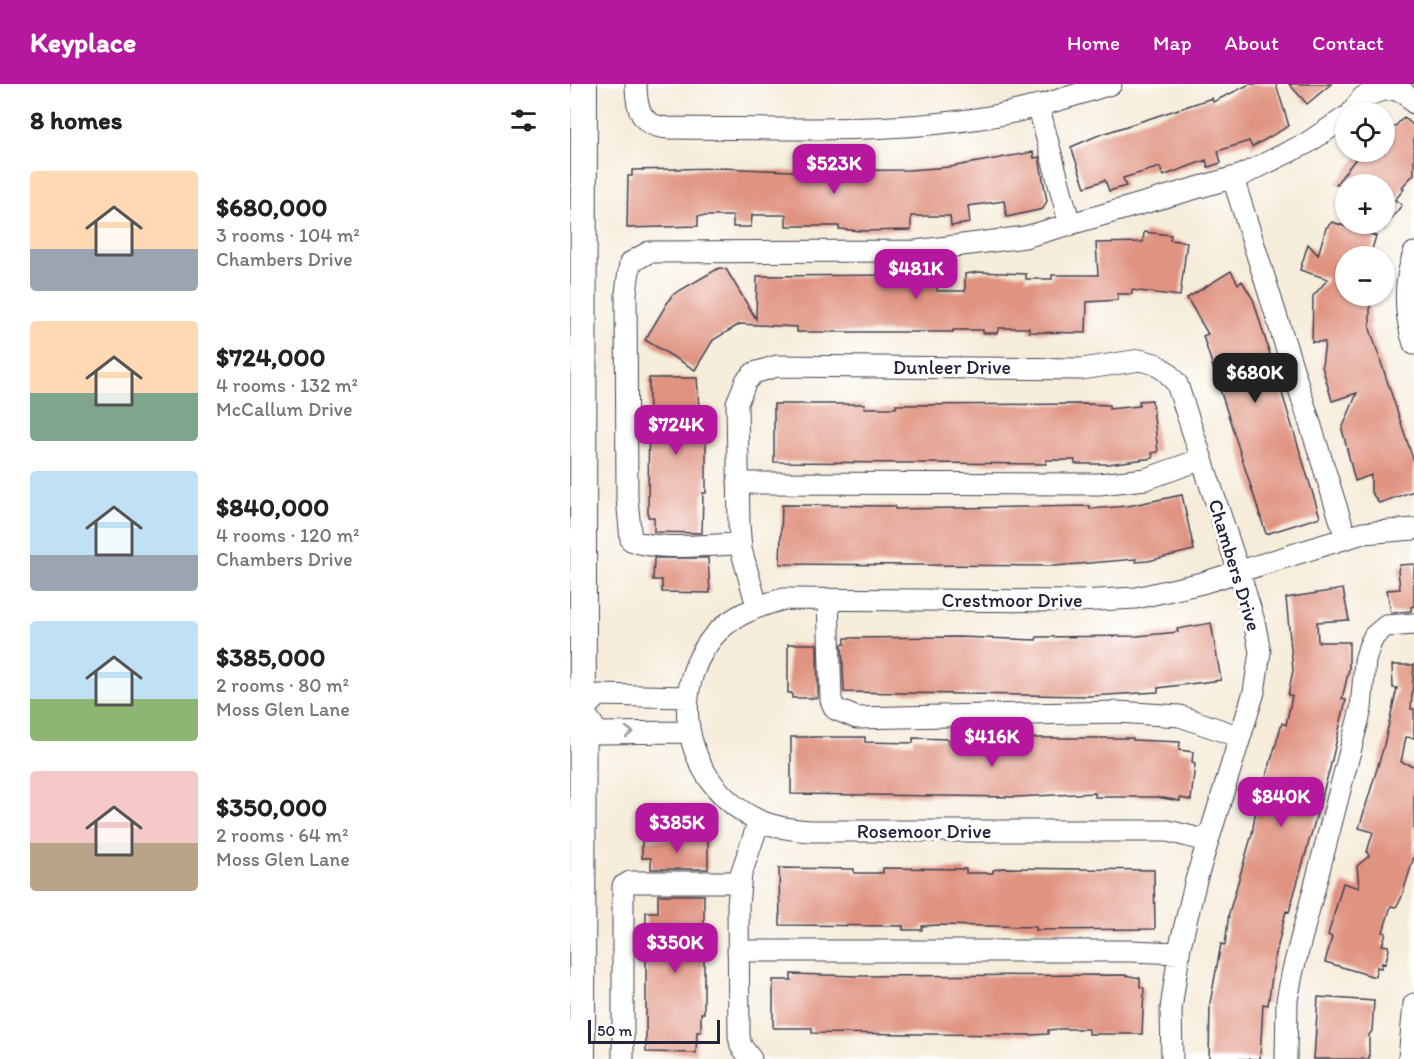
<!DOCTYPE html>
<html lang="en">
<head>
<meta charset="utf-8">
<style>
  :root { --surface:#fff; --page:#f6f6f6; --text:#222; --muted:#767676; --accent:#b5179e }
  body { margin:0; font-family:Itim,sans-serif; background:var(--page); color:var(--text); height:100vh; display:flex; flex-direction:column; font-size:22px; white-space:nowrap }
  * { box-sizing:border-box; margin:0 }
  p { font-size:20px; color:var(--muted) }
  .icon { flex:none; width:33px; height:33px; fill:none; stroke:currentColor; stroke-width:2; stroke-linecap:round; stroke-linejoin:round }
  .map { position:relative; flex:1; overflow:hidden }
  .sheet { display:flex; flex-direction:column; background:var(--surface); width:570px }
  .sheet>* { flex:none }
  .fabs { position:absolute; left:765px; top:18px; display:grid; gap:12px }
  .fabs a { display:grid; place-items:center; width:60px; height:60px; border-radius:50%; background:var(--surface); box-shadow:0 2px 4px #0004; font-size:30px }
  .scale { position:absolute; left:18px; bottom:15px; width:132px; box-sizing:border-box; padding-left:6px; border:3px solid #22223b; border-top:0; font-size:16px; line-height:21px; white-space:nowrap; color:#22223b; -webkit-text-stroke:4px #fff; paint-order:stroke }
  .price { position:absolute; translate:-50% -51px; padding:0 14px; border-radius:12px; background:var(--accent); color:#fff; font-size:20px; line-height:39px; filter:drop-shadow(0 2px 3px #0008) }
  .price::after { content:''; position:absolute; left:50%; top:36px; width:18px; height:14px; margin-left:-9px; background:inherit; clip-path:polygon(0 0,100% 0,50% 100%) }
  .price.on { background:#222; color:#fff }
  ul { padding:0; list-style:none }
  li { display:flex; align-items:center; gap:18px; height:150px; padding:0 30px }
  li span { display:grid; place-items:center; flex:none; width:168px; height:120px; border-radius:6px; color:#555 }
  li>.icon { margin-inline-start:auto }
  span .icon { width:72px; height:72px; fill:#fffc; stroke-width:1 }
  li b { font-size:26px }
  h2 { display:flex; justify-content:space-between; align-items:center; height:72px; padding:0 30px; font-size:26px }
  header { display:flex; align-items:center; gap:36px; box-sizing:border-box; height:84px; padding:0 30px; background:var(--accent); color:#fff }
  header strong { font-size:28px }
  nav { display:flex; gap:33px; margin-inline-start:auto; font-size:21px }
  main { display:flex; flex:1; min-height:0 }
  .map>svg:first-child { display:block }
  .building { fill:#e09380 }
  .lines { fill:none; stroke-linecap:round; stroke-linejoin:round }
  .minor-casing { stroke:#424053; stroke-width:23 }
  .major-casing { stroke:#424053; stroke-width:28 }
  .minor { stroke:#fff; stroke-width:21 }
  .major { stroke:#fff; stroke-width:26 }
  .oneway { stroke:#9c9ca7 }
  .labels { text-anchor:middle; stroke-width:6; stroke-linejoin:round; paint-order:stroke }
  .street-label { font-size:20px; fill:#22223b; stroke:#fff }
</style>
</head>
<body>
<header>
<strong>Keyplace</strong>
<nav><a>Home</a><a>Map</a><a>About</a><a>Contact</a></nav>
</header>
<main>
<section class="sheet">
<h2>8 homes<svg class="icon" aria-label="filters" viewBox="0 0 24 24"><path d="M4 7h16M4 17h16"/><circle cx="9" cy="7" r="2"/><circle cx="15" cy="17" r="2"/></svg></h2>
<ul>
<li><span style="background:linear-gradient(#ffd9b3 65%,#9aa5b1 0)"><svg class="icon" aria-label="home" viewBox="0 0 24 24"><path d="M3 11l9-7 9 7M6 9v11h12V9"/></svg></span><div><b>$680,000</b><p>3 rooms · 104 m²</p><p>Chambers Drive</p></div></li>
<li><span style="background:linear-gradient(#ffd9b3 60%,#7fa58c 0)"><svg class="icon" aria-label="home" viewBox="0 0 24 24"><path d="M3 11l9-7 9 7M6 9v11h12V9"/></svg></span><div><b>$724,000</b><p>4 rooms · 132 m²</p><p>McCallum Drive</p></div></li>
<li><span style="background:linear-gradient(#bfe0f5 70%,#9aa5b1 0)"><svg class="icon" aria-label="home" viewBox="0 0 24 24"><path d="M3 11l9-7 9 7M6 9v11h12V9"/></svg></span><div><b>$840,000</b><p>4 rooms · 120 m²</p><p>Chambers Drive</p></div></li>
<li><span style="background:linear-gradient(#bfe0f5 65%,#8fb573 0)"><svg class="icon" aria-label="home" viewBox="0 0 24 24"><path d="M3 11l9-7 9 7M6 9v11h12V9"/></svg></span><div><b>$385,000</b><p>2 rooms · 80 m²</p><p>Moss Glen Lane</p></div></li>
<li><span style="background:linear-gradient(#f6c9c9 60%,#b9a48a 0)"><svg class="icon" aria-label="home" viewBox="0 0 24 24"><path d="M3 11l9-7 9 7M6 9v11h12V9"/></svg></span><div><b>$350,000</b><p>2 rooms · 64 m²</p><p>Moss Glen Lane</p></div></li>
</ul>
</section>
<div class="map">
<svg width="844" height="975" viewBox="0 0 844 975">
  <rect width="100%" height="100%" fill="#fff"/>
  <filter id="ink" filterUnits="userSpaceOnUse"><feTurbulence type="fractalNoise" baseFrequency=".0167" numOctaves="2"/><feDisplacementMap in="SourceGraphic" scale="12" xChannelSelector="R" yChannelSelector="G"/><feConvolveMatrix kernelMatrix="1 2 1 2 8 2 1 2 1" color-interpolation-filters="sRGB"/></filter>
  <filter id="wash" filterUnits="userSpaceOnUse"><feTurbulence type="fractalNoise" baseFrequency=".008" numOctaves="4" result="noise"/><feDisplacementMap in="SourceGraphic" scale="24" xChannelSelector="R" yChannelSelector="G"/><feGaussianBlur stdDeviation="1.35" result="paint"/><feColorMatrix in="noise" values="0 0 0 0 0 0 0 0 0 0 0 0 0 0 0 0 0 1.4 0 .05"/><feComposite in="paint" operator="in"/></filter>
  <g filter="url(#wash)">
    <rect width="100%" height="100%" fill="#f5ecd9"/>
    <g id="blocks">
      <path class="building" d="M 680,0 L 706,0 L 719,42 L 682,63 L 679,57 L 648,67 L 651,79 L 638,83 L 636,76 L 593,92 L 590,83 L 553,94 L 556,102 L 539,107 L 535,96 L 515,103 L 501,63 L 529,51 L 621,21 L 642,14 L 643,18 Z
        M 719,0 L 761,0 L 737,20 Z
        M 834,33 L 844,42 L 844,90 L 832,103 L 834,105 L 825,116 L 832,121 L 814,144 L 814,100 L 766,100 L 791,68 L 814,68 L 814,54 Z
        M 463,68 L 464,74 L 469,73 L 477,117 L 473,125 L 437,133 L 434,117 L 398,122 L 400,139 L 381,142 L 380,132 L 341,132 L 341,146 L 291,147 L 269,145 L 269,142 L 216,142 L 216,131 L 182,131 L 181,143 L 163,143 L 163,132 L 128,132 L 128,142 L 57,144 L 58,92 L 62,92 L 62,86 L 151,84 L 221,87 L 338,86 L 380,83 Z
        M 762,138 L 806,152 L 800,172 L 776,172 L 776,212 L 800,212 L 800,245 L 844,378 L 844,407 L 809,419 L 801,408 L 801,391 L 785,397 L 772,345 L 787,309 L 762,317 L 752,282 L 755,258 L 742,258 L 743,212 L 758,195 L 730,186 L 738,160 L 748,171 L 756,144 Z
        M 574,148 L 601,151 L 600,156 L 617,158 L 610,212 L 562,206 L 562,210 L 547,210 L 548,216 L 517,218 L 516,249 L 459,248 L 459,244 L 429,244 L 427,249 L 413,249 L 413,246 L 383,246 L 383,248 L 227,248 L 227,243 L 170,240 L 143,256 L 125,286 L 75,256 L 102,211 L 149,184 L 156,185 L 186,235 L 187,192 L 328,191 L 327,194 L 343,194 L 343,197 L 367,198 L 367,207 L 395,207 L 395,190 L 409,188 L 456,190 L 456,195 L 482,195 L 482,191 L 528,191 L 526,159 L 573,158 Z
        M 661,187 L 668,200 L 672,197 L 683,215 L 750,433 L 696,450 L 633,252 L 638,250 L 617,214 Z
        M 79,294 L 127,294 L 130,334 L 136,335 L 136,409 L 133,409 L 132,449 L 84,448 L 84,433 L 78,433 Z
        M 582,316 L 588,368 L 582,369 L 583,374 L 538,380 L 505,380 L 505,376 L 476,376 L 476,380 L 204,378 L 204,320 L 295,320 L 294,324 L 326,324 L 326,321 L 516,320 L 539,321 L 539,325 L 569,322 L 569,317 Z
        M 612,411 L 624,466 L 578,477 L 566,478 L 566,475 L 485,482 L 210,480 L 212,421 L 325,422 L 325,425 L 520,422 L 520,425 L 558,422 Z
        M 84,474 L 138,474 L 140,509 L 92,508 L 92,496 L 83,496 Z
        M 844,480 L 844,522 L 841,523 L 841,527 L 821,529 L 817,506 L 830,505 L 828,486 L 830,481 Z
        M 773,505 L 779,536 L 747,538 L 748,558 L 779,558 L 779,585 L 772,615 L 776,616 L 760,684 L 719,828 L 716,827 L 704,878 L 698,921 L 693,920 L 690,975 L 639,975 L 640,919 L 651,860 L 655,861 L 659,829 L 682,750 L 685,731 L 712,639 L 716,641 L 722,612 L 718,611 L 723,586 L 716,514 Z
        M 641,539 L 651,596 L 588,604 L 588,608 L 519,612 L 274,608 L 272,560 L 275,560 L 275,554 L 389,553 L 466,556 L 467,553 L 567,552 L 608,548 L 607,545 Z
        M 218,560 L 247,560 L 248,614 L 222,614 L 222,609 L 218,609 Z
        M 822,581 L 844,581 L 841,625 L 844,625 L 844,654 L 836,653 L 831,678 L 844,682 L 844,773 L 831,815 L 826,823 L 821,822 L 813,848 L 816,849 L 812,861 L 818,862 L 819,866 L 815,880 L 812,879 L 811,884 L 807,883 L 805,893 L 755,878 L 762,853 L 758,851 L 773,799 L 789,804 L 787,782 L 799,772 L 797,768 L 803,748 L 789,744 L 813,665 L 827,604 L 823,604 Z
        M 221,653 L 295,653 L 295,658 L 343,659 L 343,654 L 378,655 L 378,660 L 424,659 L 423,654 L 563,654 L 563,656 L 610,658 L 609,666 L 623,668 L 622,679 L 625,680 L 621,716 L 610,714 L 610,717 L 587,713 L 525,713 L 525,709 L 446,713 L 221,710 Z
        M 72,756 L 138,756 L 138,785 L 81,785 L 81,774 L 72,774 Z
        M 209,784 L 284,785 L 284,789 L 313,789 L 313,784 L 396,785 L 396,789 L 423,789 L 423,786 L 433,784 L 584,786 L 585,845 L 466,846 L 466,843 L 368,841 L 352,842 L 352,846 L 333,846 L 333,842 L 210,841 Z
        M 88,811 L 134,811 L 134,929 L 131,929 L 131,948 L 127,948 L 126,969 L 76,968 L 76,828 L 88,828 Z
        M 221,890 L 288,892 L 555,891 L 570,894 L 570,903 L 574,904 L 572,950 L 519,950 L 519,945 L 489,945 L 478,946 L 478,950 L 461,951 L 242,949 L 242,944 L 203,944 L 203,896 L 221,896 Z
        M 748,913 L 804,917 L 802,947 L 799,951 L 799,975 L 744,975 Z"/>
    </g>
  </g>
  <g filter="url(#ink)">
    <use href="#blocks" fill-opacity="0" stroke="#424053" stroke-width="1.5"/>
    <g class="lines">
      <g class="minor-casing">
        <path id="minor" d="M 66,0 C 66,25 71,43 99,44 C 204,44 314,50 418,33 C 460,26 501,12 541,0
          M 468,21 L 500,141
          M 782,28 L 793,13 L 819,4 L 835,9 L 844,19
          M 663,94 L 776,454
          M 844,169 C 833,200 834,229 844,260
          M 168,399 L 529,400 L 576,395 L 632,375
          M 171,460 C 139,460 90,468 61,456 L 57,414 L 56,209 L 60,179 L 79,168 L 346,167 L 455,153 L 672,91 L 737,59 L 776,33
          M 258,515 L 261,616 L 265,625 L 287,634 L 547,628 L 610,632 L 670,653
          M 187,522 L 171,465 L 169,440 L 167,319 L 176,297 L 184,289 L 207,282 L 512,285 L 570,276 L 585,280 L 597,288 L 607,300 L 669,488 L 684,537 L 690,568 L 684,608 L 626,796 L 610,862 L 601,925 L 602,975
          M 118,613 L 28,611 L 13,626 L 28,649 L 118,648
          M 638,757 L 598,747 L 242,747 C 224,746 206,744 188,736 C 120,705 94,614 142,554 C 160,532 187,522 214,515 L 509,517 L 566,514 L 632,499 L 793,449 L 844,445
          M 168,867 L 560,867 L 609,869
          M 53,975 L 53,802 L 60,798 L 170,798
          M 181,975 L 171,962 L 169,952 L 168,821 L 171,790 L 189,737
          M 716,975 L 717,916 L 723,886 L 791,625 L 795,577 L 799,563 L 804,552 L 816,542 L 844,540
          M 839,975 L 844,920"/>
      </g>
      <g class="major-casing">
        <path id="major" d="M 12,975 L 14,0"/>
      </g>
      <use href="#minor" class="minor"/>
      <use href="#major" class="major"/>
    </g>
    <defs><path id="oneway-chevron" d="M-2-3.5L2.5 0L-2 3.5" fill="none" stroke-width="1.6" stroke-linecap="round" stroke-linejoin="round" transform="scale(1.5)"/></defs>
    <use class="oneway" href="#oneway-chevron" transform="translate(59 648) rotate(-1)"/>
  </g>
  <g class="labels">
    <g class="street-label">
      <text x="382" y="290">Dunleer Drive</text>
      <text transform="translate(665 481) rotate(73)" y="7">Chambers Drive</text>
      <text x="442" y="523">Crestmoor Drive</text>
      <text x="354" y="754">Rosemoor Drive</text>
    </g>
  </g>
</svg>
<div class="fabs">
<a><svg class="icon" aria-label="locate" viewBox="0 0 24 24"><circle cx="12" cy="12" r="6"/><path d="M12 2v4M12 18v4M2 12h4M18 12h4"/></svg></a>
<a>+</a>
<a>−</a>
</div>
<div class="scale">50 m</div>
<b class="price" style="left:264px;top:111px">$523K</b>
<b class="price" style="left:346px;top:216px">$481K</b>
<b class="price on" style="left:685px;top:320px">$680K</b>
<b class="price" style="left:106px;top:372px">$724K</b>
<b class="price" style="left:422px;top:684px">$416K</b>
<b class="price" style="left:711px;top:744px">$840K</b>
<b class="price" style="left:107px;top:770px">$385K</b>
<b class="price" style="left:105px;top:890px">$350K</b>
</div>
</main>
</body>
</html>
